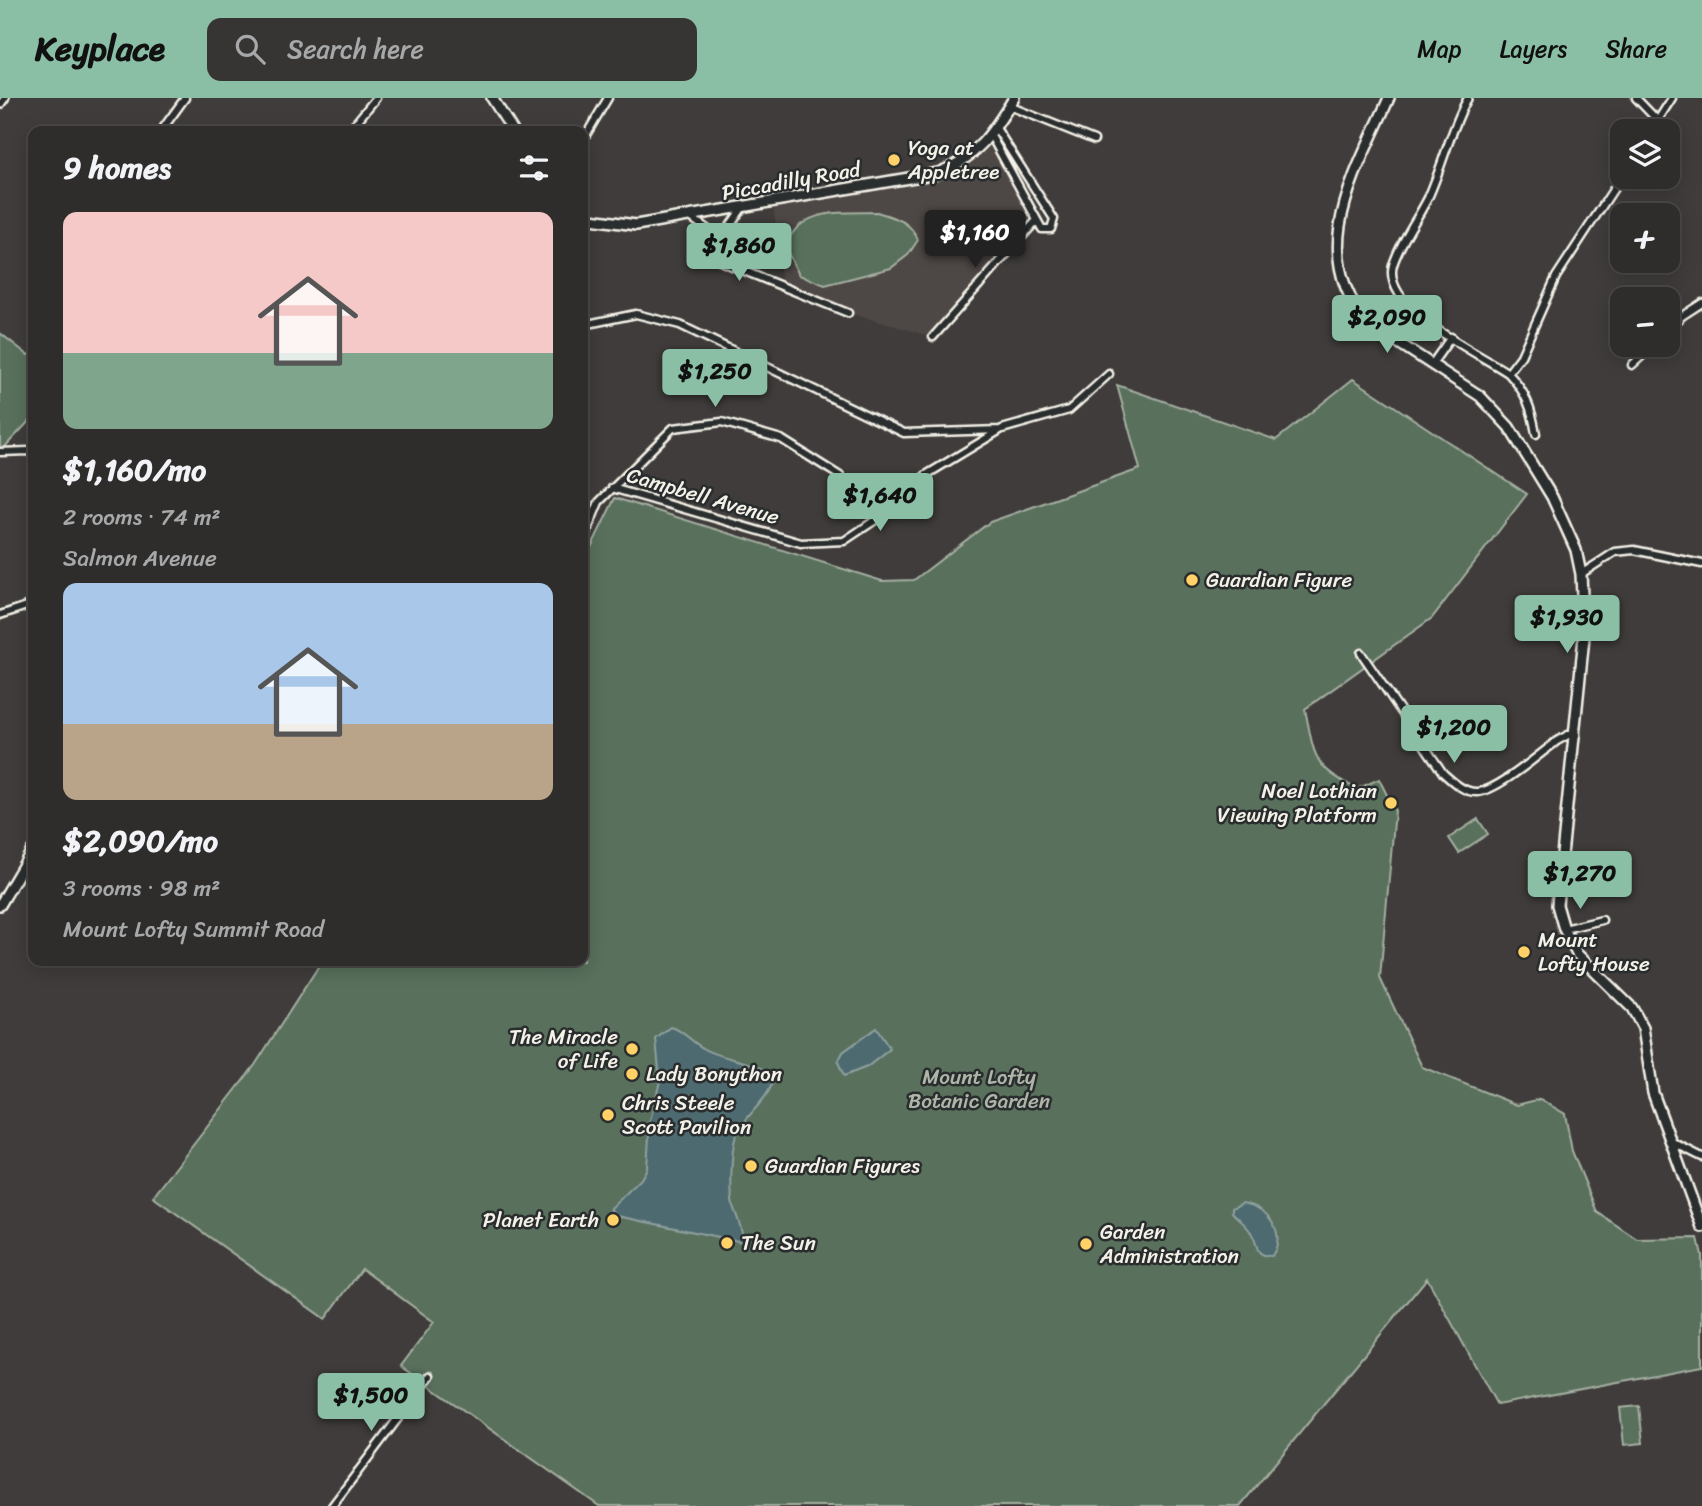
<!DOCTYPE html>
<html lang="en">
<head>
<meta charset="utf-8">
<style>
  :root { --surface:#2f2d2c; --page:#373534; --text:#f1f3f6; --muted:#a7a8a9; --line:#4a4948; --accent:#8abfa5 }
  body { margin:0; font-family:Sriracha,sans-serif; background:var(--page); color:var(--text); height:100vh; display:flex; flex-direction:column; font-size:26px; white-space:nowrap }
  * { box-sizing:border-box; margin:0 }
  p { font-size:23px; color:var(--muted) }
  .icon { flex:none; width:38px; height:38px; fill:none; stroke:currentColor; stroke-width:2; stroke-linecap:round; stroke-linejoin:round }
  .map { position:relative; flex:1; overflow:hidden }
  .drawer { position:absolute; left:28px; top:28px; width:560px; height:840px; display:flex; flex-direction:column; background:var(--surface); border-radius:14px; box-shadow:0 4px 18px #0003,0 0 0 2px var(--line) }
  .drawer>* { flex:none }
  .controls { position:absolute; left:1610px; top:21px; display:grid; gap:14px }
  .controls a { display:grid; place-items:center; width:70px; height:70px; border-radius:14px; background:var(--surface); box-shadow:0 4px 18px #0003,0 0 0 2px var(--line); font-size:35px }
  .price { position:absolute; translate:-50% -60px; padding:0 16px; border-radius:7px; background:var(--accent); color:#111; font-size:23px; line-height:46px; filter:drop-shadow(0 2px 4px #0008) }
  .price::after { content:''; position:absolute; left:50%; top:42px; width:21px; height:16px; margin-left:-10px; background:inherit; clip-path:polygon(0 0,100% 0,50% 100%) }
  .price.active { background:#222; color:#fff }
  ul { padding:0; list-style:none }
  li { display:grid; align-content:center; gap:14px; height:371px; padding:0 35px }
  li span { display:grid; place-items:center; height:217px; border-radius:14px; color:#555 }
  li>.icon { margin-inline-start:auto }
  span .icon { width:126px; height:126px; fill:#fffc; stroke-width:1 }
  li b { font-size:30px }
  h2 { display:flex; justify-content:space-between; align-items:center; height:84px; padding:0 35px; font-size:30px }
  header { display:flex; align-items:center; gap:42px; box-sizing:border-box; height:98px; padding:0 35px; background:var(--accent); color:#111 }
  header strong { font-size:33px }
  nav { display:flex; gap:38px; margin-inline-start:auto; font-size:24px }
  .search { width:490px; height:63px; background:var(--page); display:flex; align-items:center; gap:18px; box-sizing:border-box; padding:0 24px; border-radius:14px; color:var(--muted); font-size:26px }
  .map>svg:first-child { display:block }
  .built { fill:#4e4644 }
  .green { fill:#586f5c; stroke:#a6b0a2; stroke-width:2 }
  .water { fill:#4d6b6f; stroke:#90a19f; stroke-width:2 }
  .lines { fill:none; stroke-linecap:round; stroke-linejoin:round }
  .minor-casing { stroke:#f4f1e8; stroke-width:11 }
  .secondary-casing { stroke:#f4f1e8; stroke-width:14 }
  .minor { stroke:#2a2d2e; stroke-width:6 }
  .secondary { stroke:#2a2d2e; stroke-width:9 }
  .poi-dot { fill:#ffd166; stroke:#2a2d2e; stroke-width:2.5 }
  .labels { text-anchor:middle; stroke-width:5; stroke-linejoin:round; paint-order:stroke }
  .poi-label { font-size:21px; fill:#f4f1e8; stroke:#2a2d2e; text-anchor:start }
  .street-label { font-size:21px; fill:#f4f1e8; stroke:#2a2d2e }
  .park-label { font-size:21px; fill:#aeb6a9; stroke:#2a2d2e }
</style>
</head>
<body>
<header>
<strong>Keyplace</strong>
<div class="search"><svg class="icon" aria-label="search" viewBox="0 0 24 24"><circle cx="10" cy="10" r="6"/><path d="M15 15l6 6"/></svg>Search here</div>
<nav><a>Map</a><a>Layers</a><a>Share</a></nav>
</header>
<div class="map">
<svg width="1702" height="1408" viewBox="0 0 1702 1408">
  <rect width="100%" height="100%" fill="#3f3c3b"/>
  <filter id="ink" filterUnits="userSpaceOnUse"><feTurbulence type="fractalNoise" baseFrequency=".0143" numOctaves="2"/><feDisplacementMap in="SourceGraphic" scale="14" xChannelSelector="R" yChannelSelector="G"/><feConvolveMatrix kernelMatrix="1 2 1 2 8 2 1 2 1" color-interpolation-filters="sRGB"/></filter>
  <g filter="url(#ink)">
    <path class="built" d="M 990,36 L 1037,122 L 933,239 L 848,215 L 782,188 L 773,104 L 948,71 Z"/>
    <path class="green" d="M 877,114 C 895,120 910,122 918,142 L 908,157 L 891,170 L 825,187 L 799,177 L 785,149 C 800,109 840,115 877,114 Z
      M 0,235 L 28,257 L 33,253 L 33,319 L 0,354 Z
      M 1353,281 L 1527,396 L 1432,520 L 1305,611 C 1315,658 1311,668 1357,691 L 1379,681 L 1395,713 L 1380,880 L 1422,969 L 1517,1007 L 1540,1001 L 1565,1016 L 1572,1053 L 1597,1114 L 1637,1141 L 1698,1140 L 1702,1157 L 1702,1268 L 1497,1307 L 1427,1180 L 1240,1408 L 599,1408 L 401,1268 L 434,1224 L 362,1171 L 325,1221 L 153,1099 L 255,967 L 322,863 L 583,863 L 583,466 L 615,400 L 882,483 L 914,482 L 990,424 L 1140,371 L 1117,287 L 1276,342 Z
      M 1478,721 L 1488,736 L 1459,755 L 1449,740 Z
      M 1639,1308 L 1643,1345 L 1624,1347 L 1620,1310 Z"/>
    <path class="water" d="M 671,929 C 683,932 691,944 703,950 C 724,963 756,961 774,979 C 770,1002 744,1017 736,1038 C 731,1051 730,1095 733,1108 C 737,1120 743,1131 743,1144 L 617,1118 L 610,1111 L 641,1081 L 647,1070 L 650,1023 L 660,983 L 656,941 Z
      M 876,930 L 890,951 L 867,969 L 844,978 L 838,964 L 843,954 Z
      M 1242,1105 C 1268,1109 1287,1134 1272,1158 C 1254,1158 1259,1148 1252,1136 C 1247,1127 1238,1121 1232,1114 L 1232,1110 Z"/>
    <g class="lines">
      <g class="minor-casing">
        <path id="minor" d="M 1468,0 C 1450,32 1443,67 1428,100 C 1417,122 1400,144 1393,167 C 1381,211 1477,254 1508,275 C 1526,294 1532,311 1536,336
          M 1636,0 L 1658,23
          M 0,7 L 5,0
          M 1009,8 L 1094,42
          M 161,33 L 185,0
          M 349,33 L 376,0
          M 1651,33 L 1672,0
          M 990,36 L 1042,131 L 1051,131 L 1054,121 L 996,30
          M 583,42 L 608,0
          M 743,109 L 721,141 L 717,155 L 722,164 L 848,215
          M 689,118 L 721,141
          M 583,227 L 636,216 L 680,227 L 904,335 L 1000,332
          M 1668,232 L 1682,218 L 1702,205
          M 933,239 L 1037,122
          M 1432,266 L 1451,239
          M 1632,267 L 1654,247
          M 1508,275 L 1521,258 L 1556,179 L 1622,78
          M 0,354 L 29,353 L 33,357
          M 612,390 L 801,445 L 844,443 L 880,419 L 926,377 L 1002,331 L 1069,312 L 1109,276
          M 583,443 L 599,404 L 673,330 L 722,324 L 781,341 L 840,378 L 880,419
          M 1581,476 L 1615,454 L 1634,452 L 1702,466
          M 0,517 L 33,506
          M 1361,555 L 1443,675 C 1452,683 1463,694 1476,694 C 1495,695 1541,655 1557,643 L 1568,637 L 1576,637
          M 1564,831 L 1602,822
          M 1670,1043 L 1702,1059
          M 332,1408 L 430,1278"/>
      </g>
      <g class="secondary-casing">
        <path id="secondary" d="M 492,0 L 513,33
          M 1389,0 C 1357,73 1305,154 1368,225 L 1480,298 L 1509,329 L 1552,399 L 1576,452 L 1581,476 L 1584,539 L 1557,807 L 1564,831 L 1577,856 L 1632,910 L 1643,930 L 1653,995 L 1702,1129
          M 583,120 L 636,127 L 938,75 C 976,61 994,33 1014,0
          M 0,807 L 33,751"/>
      </g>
      <use href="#minor" class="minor"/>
      <use href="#secondary" class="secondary"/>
    </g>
  </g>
  <g class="poi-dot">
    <circle cx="894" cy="62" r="7"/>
    <circle cx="1192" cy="482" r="7"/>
    <circle cx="1391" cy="705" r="7"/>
    <circle cx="1524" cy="854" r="7"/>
    <circle cx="632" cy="951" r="7"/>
    <circle cx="632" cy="976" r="7"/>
    <circle cx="608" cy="1017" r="7"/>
    <circle cx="751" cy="1068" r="7"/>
    <circle cx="613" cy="1122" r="7"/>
    <circle cx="727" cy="1145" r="7"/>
    <circle cx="1086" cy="1146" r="7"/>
  </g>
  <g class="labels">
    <g class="poi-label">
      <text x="908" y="57">Yoga at<tspan x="908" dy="24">Appletree</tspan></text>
      <text x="1206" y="489">Guardian Figure</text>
      <text x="1377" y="700" text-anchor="end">Noel Lothian<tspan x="1377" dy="24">Viewing Platform</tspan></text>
      <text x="1538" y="849">Mount<tspan x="1538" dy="24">Lofty House</tspan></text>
      <text x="618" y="946" text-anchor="end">The Miracle<tspan x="618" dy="24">of Life</tspan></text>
      <text x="646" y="983">Lady Bonython</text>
      <text x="622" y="1012">Chris Steele<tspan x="622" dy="24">Scott Pavilion</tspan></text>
      <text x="765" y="1075">Guardian Figures</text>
      <text x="599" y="1129" text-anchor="end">Planet Earth</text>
      <text x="1100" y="1141">Garden<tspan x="1100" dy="24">Administration</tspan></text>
      <text x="741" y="1152">The Sun</text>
    </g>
    <g class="street-label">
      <text transform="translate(791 83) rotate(-10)" y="7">Piccadilly Road</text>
      <text transform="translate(703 398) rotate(16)" y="7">Campbell Avenue</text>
    </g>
    <g class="park-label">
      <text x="979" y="986">Mount Lofty<tspan x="979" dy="24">Botanic Garden</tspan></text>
    </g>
  </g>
</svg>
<div class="controls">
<a><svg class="icon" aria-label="layers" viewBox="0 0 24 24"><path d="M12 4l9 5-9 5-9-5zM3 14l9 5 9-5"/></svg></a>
<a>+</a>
<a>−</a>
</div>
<b class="price active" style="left:975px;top:172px">$1,160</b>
<b class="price" style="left:739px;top:185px">$1,860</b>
<b class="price" style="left:1387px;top:257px">$2,090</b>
<b class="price" style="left:715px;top:311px">$1,250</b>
<b class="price" style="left:880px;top:435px">$1,640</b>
<b class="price" style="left:1567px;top:557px">$1,930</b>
<b class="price" style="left:1454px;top:667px">$1,200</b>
<b class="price" style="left:1580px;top:813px">$1,270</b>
<b class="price" style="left:371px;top:1335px">$1,500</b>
<section class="drawer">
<h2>9 homes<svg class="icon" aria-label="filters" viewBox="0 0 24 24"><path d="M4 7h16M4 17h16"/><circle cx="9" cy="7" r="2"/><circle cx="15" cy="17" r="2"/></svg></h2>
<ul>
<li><span style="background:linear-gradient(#f6c9c9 65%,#7fa58c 0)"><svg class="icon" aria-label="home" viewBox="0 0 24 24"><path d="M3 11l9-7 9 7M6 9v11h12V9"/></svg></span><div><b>$1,160/mo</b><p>2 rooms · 74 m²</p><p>Salmon Avenue</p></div></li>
<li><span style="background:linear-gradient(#a9c7e8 65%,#b9a48a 0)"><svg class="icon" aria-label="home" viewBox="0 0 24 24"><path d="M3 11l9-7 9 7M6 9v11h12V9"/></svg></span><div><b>$2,090/mo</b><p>3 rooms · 98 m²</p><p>Mount Lofty Summit Road</p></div></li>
</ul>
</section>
</div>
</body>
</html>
